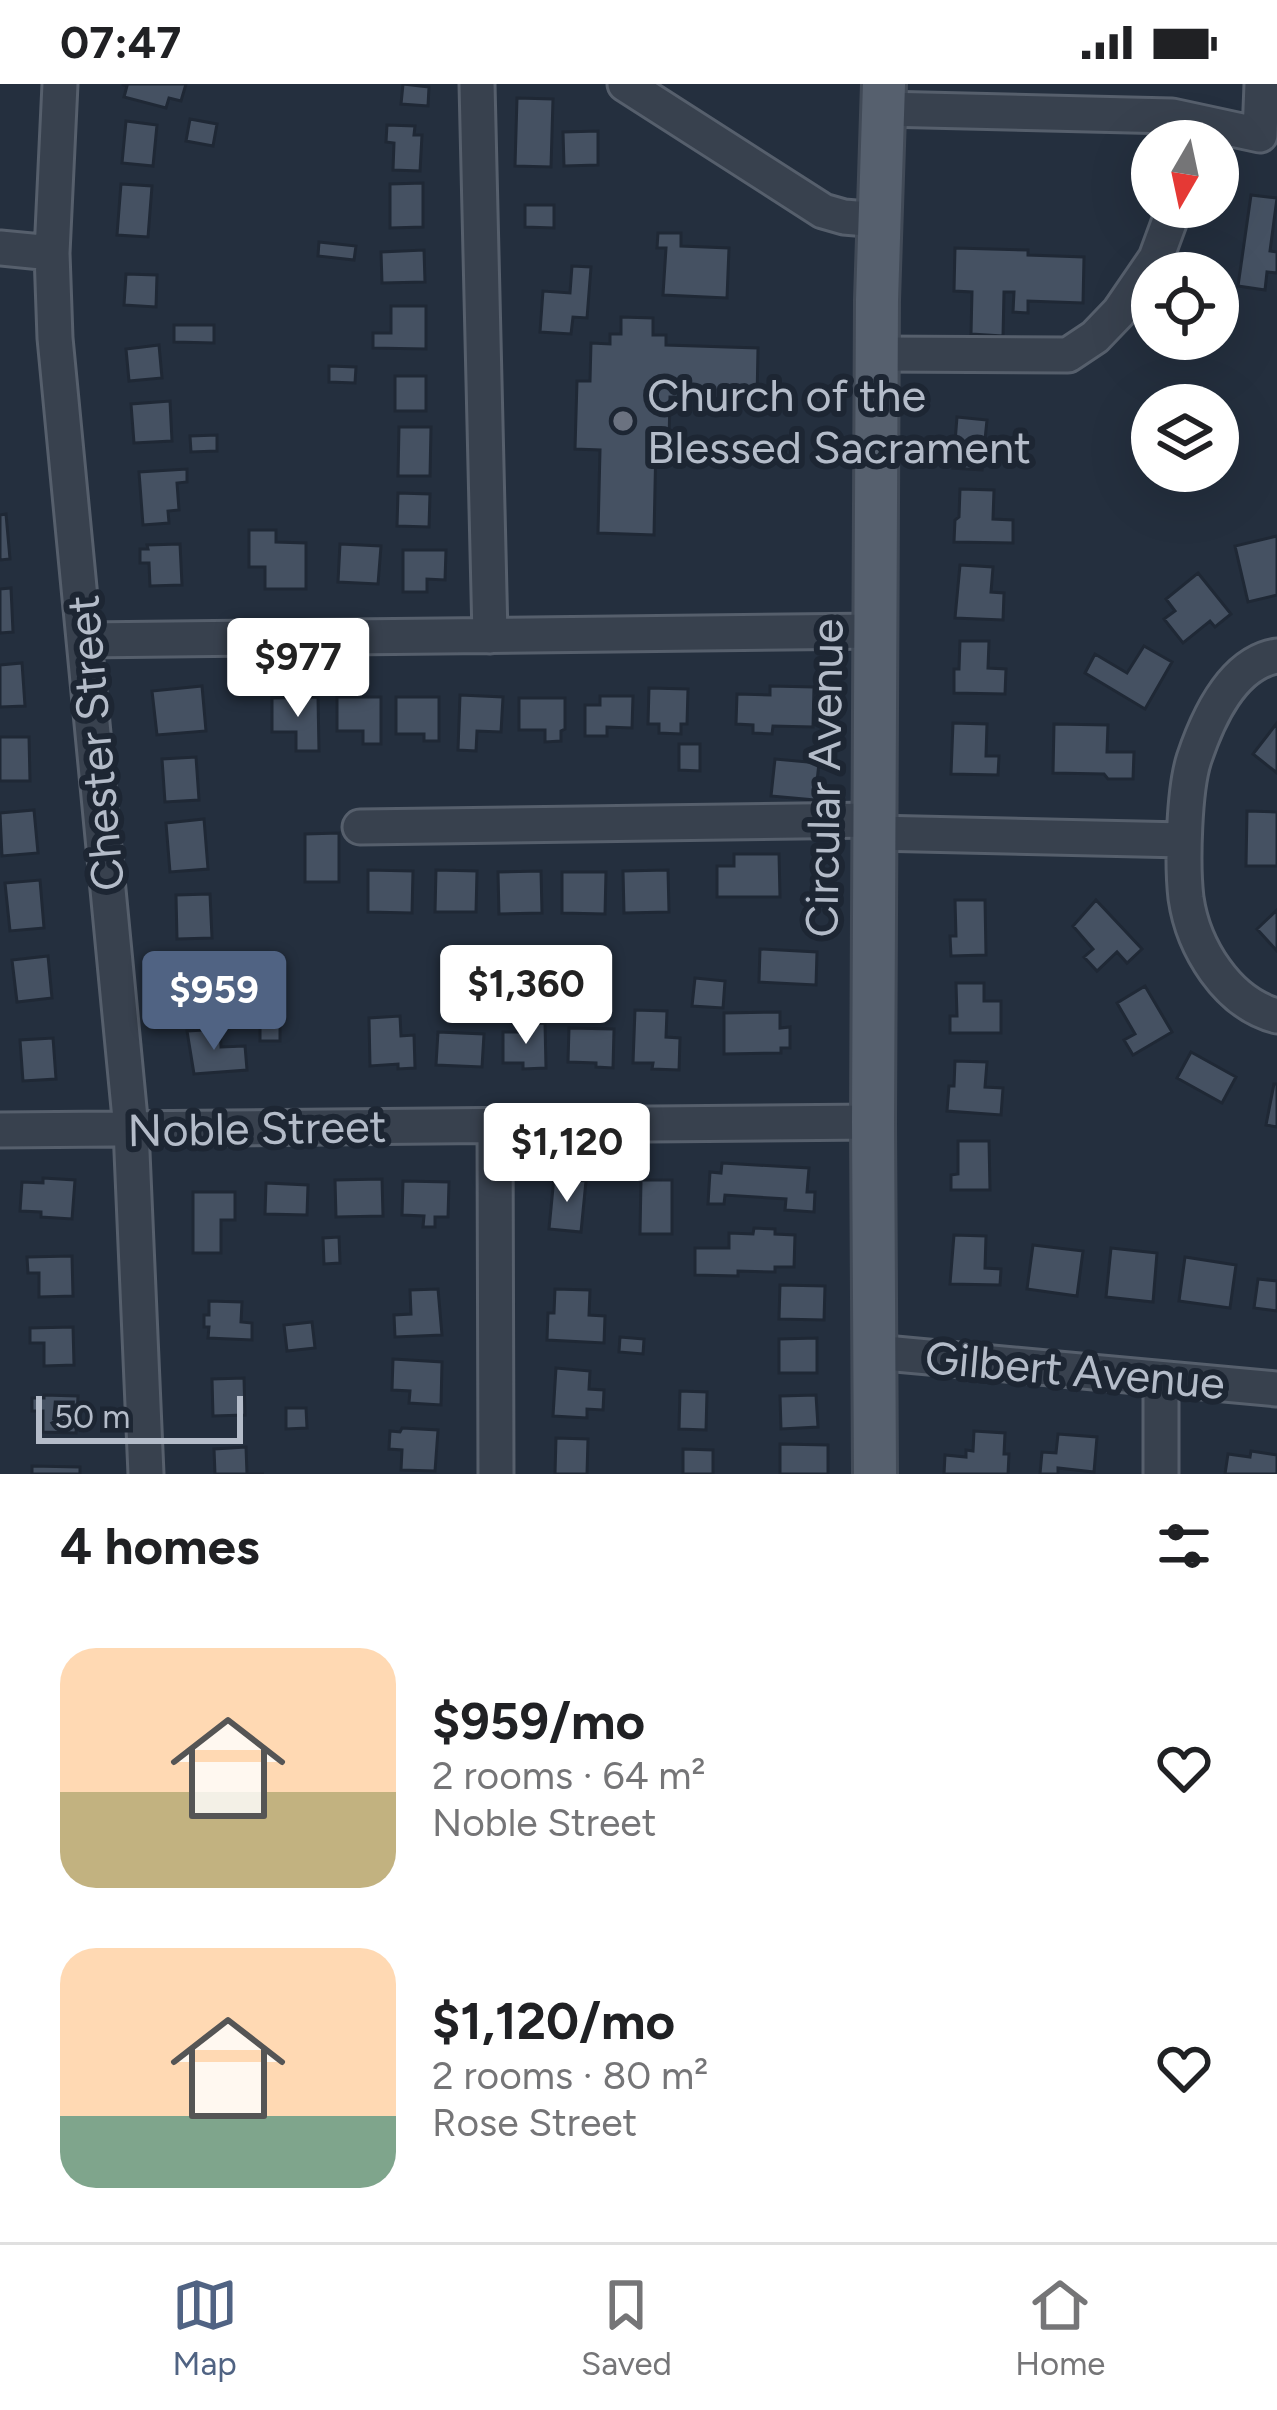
<!DOCTYPE html>
<html lang="en">
<head>
<meta charset="utf-8">
<style>
  :root { --surface:#fff; --page:#f6f6f6; --text:#202124; --muted:#757577; --line:#e0e0e0; --accent:#506383 }
  body { margin:0; font-family:Figtree,sans-serif; background:var(--page); color:var(--text); height:100vh; display:flex; flex-direction:column; font-size:45px; white-space:nowrap }
  * { box-sizing:border-box; margin:0 }
  p { font-size:39px; color:var(--muted) }
  .icon { flex:none; width:66px; height:66px; fill:none; stroke:currentColor; stroke-width:2; stroke-linecap:round; stroke-linejoin:round }
  .map { position:relative; height:1390px; overflow:hidden }
  .details { display:flex; flex-direction:column; background:var(--surface); flex:1 }
  .details>* { flex:none }
  .needle { width:78px; rotate:189deg }
  .fabs { position:absolute; left:1131px; top:36px; display:grid; gap:24px }
  .fabs a { display:grid; place-items:center; width:108px; height:108px; border-radius:50%; background:var(--surface); box-shadow:0 12px 48px #0002; font-size:60px }
  .scale { position:absolute; left:36px; bottom:30px; width:207px; box-sizing:border-box; padding-left:12px; border:6px solid #b4bcc9; border-top:0; font-size:33px; line-height:42px; white-space:nowrap; color:#b4bcc9; -webkit-text-stroke:9px #1d2633; paint-order:stroke }
  .price { position:absolute; translate:-50% -102px; padding:0 27px; border-radius:12px; background:#fff; color:#222; font-size:39px; line-height:78px; filter:drop-shadow(0 3px 6px #0008) }
  .price::after { content:''; position:absolute; left:50%; top:72px; width:36px; height:27px; margin-left:-18px; background:inherit; clip-path:polygon(0 0,100% 0,50% 100%) }
  .price.current { background:var(--accent); color:#fff }
  ul { padding:0; list-style:none }
  li { display:flex; align-items:center; gap:36px; height:300px; padding:0 60px }
  li span { display:grid; place-items:center; flex:none; width:336px; height:240px; border-radius:36px; color:#555 }
  li>.icon { margin-inline-start:auto }
  span .icon { width:144px; height:144px; fill:#fffc; stroke-width:1 }
  li b { font-size:51px }
  h2 { display:flex; justify-content:space-between; align-items:center; height:144px; padding:0 60px; font-size:51px }
  .status { display:flex; justify-content:space-between; align-items:center; height:84px; padding:0 60px; background:var(--surface); direction:ltr }
  .status svg { height:33px; fill:currentColor }
  .tabs { display:flex; justify-content:space-around; align-items:center; height:168px; border-top:3px solid var(--line); background:var(--surface); font-size:33px; color:var(--muted) }
  .tabs a { display:grid; justify-items:center; gap:6px }
  .tabs .current { color:var(--accent) }
  .map>svg:first-child { display:block }
  .building { fill:#455162; stroke:#1f2835; stroke-width:3 }
  .lines { fill:none; stroke-linecap:round; stroke-linejoin:round }
  .minor-casing { stroke:#565f6c; stroke-width:39 }
  .major-casing { stroke:#414a57; stroke-width:48 }
  .minor { stroke:#38414e; stroke-width:33 }
  .major { stroke:#56606e; stroke-width:42 }
  .worship-dot { fill:#6b7280; stroke:#1d2633; stroke-width:4.5 }
  .labels { text-anchor:middle; stroke-width:12; stroke-linejoin:round; paint-order:stroke }
  .poi-label { font-size:45px; fill:#b4bcc9; stroke:#1d2633; text-anchor:start }
  .street-label { font-size:45px; fill:#b4bcc9; stroke:#1d2633 }
</style>
</head>
<body>
<div class="status"><b>07:47</b><svg viewBox="0 0 49 12"><path d="M0 12V9h3v3zM5 12V6h3v6zM10 12V3h3v9zM15 12V0h3v12zM26 1h20v11H26zM47 4h2v5h-2z"/></svg></div>
<div class="map">
<svg width="1277" height="1390" viewBox="0 0 1277 1390">
  <rect width="100%" height="100%" fill="#242f3e"/>
  <path class="building" d="M 122,0 L 186,0 L 181,17 L 169,14 L 166,24 L 124,13 L 127,2 Z
    M 403,0 L 429,3 L 428,22 L 401,20 Z
    M 517,14 L 553,15 L 551,83 L 515,82 Z
    M 190,35 L 217,40 L 213,62 L 186,57 Z
    M 126,37 L 157,41 L 153,82 L 122,79 Z
    M 387,41 L 415,42 L 414,51 L 422,51 L 420,87 L 393,86 L 394,59 L 386,58 Z
    M 598,47 L 598,81 L 564,82 L 563,48 Z
    M 423,99 L 423,143 L 390,144 L 390,100 Z
    M 121,100 L 152,102 L 148,153 L 117,151 Z
    M 1251,111 L 1277,114 L 1270,167 L 1277,168 L 1277,189 L 1267,188 L 1265,206 L 1238,202 Z
    M 525,121 L 554,121 L 554,144 L 525,143 Z
    M 658,149 L 681,149 L 681,162 L 729,164 L 727,214 L 663,211 L 666,164 L 657,164 Z
    M 319,158 L 356,162 L 354,176 L 318,172 Z
    M 955,164 L 1028,166 L 1028,171 L 1084,173 L 1083,219 L 1028,217 L 1028,229 L 1013,228 L 1014,208 L 1004,208 L 1003,252 L 971,250 L 972,208 L 954,207 Z
    M 424,166 L 425,198 L 382,199 L 381,168 Z
    M 572,182 L 591,183 L 587,234 L 573,233 L 571,250 L 540,248 L 543,207 L 570,209 Z
    M 126,190 L 157,191 L 156,223 L 124,221 Z
    M 391,222 L 426,222 L 426,265 L 373,264 L 373,249 L 391,249 Z
    M 621,233 L 653,234 L 653,251 L 666,251 L 666,261 L 758,264 L 757,316 L 670,313 L 669,358 L 656,357 L 654,451 L 598,449 L 600,366 L 575,365 L 577,297 L 590,297 L 591,259 L 610,260 L 610,250 L 621,250 Z
    M 174,241 L 214,241 L 214,259 L 174,258 Z
    M 159,261 L 162,294 L 129,297 L 126,265 Z
    M 329,282 L 356,283 L 355,299 L 329,298 Z
    M 395,292 L 426,292 L 426,327 L 395,327 Z
    M 170,317 L 172,357 L 134,359 L 131,320 Z
    M 957,333 L 987,336 L 982,386 L 953,384 Z
    M 399,343 L 431,343 L 430,392 L 398,392 Z
    M 217,351 L 217,367 L 191,368 L 190,352 Z
    M 187,385 L 187,398 L 177,399 L 179,426 L 168,427 L 169,439 L 143,441 L 139,388 Z
    M 960,405 L 994,406 L 993,435 L 1013,436 L 1013,459 L 954,458 L 955,436 L 959,433 Z
    M 398,409 L 430,410 L 429,443 L 397,442 Z
    M 6,430 L 10,475 L 0,476 L 0,431 Z
    M 249,446 L 276,446 L 276,458 L 306,459 L 306,505 L 265,505 L 265,483 L 249,483 Z
    M 1277,452 L 1277,511 L 1248,518 L 1235,462 Z
    M 180,460 L 182,501 L 150,502 L 149,479 L 140,479 L 140,465 L 148,465 L 147,461 Z
    M 340,460 L 381,462 L 378,500 L 338,498 Z
    M 403,466 L 446,466 L 445,496 L 427,495 L 427,508 L 403,508 Z
    M 960,481 L 993,483 L 991,508 L 1004,509 L 1003,536 L 955,534 Z
    M 1198,489 L 1231,530 L 1215,543 L 1210,537 L 1183,559 L 1164,535 L 1175,527 L 1166,515 Z
    M 11,504 L 13,548 L 0,549 L 0,505 Z
    M 960,557 L 989,557 L 988,584 L 1006,585 L 1005,610 L 954,609 L 954,585 L 959,585 Z
    M 1144,562 L 1172,578 L 1145,625 L 1085,589 L 1095,570 L 1127,589 Z
    M 22,579 L 25,622 L 0,623 L 0,581 Z
    M 202,602 L 206,647 L 157,651 L 152,607 Z
    M 770,602 L 814,603 L 813,643 L 773,642 L 772,650 L 753,649 L 753,641 L 736,640 L 737,610 L 770,611 Z
    M 649,604 L 688,605 L 687,640 L 681,640 L 681,650 L 659,649 L 659,640 L 648,640 Z
    M 460,611 L 503,613 L 501,648 L 477,647 L 476,667 L 458,666 Z
    M 600,612 L 633,612 L 632,644 L 607,643 L 607,652 L 585,652 L 585,621 L 600,621 Z
    M 318,613 L 319,667 L 296,667 L 296,648 L 272,648 L 272,614 Z
    M 337,613 L 381,613 L 381,660 L 363,660 L 363,647 L 337,647 Z
    M 396,613 L 439,613 L 439,657 L 424,657 L 424,650 L 396,650 Z
    M 519,614 L 565,614 L 565,645 L 561,647 L 561,657 L 545,658 L 545,646 L 519,646 Z
    M 953,639 L 987,640 L 986,672 L 999,672 L 998,691 L 951,690 Z
    M 1277,639 L 1277,689 L 1253,670 Z
    M 1054,640 L 1108,641 L 1107,668 L 1134,668 L 1133,695 L 1108,695 L 1104,690 L 1053,689 Z
    M 0,653 L 29,653 L 30,697 L 0,697 Z
    M 679,660 L 700,660 L 700,687 L 679,686 Z
    M 196,673 L 199,716 L 165,718 L 162,675 Z
    M 775,675 L 819,679 L 815,716 L 771,712 Z
    M 34,726 L 38,769 L 2,772 L 0,729 Z
    M 1247,727 L 1277,728 L 1277,782 L 1246,782 Z
    M 204,735 L 208,785 L 170,788 L 166,739 Z
    M 339,749 L 339,798 L 305,798 L 305,750 Z
    M 734,770 L 779,770 L 780,813 L 717,813 L 717,782 L 734,782 Z
    M 368,786 L 413,787 L 412,829 L 368,828 Z
    M 436,786 L 477,787 L 476,828 L 435,828 Z
    M 668,786 L 669,828 L 624,829 L 623,787 Z
    M 541,787 L 542,829 L 499,830 L 498,788 Z
    M 562,788 L 606,788 L 605,830 L 562,829 Z
    M 40,796 L 44,844 L 10,847 L 5,799 Z
    M 210,810 L 212,854 L 177,855 L 176,811 Z
    M 955,816 L 985,816 L 986,871 L 951,872 L 950,852 L 956,852 Z
    M 1096,816 L 1142,865 L 1127,879 L 1117,868 L 1097,887 L 1084,873 L 1093,865 L 1073,842 Z
    M 1277,826 L 1277,867 L 1257,845 Z
    M 760,865 L 817,868 L 816,901 L 759,898 Z
    M 48,872 L 52,914 L 17,918 L 12,876 Z
    M 233,874 L 235,894 L 220,896 L 222,925 L 186,928 L 182,877 Z
    M 695,894 L 725,897 L 723,924 L 692,922 Z
    M 274,897 L 275,917 L 280,916 L 281,924 L 259,926 L 257,898 Z
    M 956,899 L 984,899 L 984,917 L 1001,917 L 1001,949 L 950,949 L 950,932 L 957,932 Z
    M 1145,902 L 1172,948 L 1133,971 L 1124,956 L 1135,950 L 1117,919 Z
    M 635,926 L 667,927 L 666,953 L 680,954 L 679,986 L 652,985 L 653,979 L 633,979 Z
    M 780,928 L 780,944 L 790,943 L 790,964 L 781,964 L 781,969 L 724,970 L 724,929 Z
    M 260,931 L 280,932 L 280,957 L 260,957 Z
    M 400,932 L 401,952 L 414,951 L 415,984 L 398,985 L 398,980 L 370,982 L 369,934 Z
    M 545,939 L 546,984 L 523,985 L 523,979 L 503,979 L 503,948 L 522,948 L 522,940 Z
    M 569,944 L 614,945 L 613,984 L 596,983 L 596,979 L 568,978 Z
    M 220,945 L 221,963 L 245,962 L 247,986 L 194,990 L 187,947 Z
    M 438,948 L 484,950 L 482,983 L 436,981 Z
    M 53,954 L 56,995 L 23,997 L 20,956 Z
    M 1191,968 L 1236,993 L 1222,1019 L 1177,994 Z
    M 955,977 L 987,978 L 985,1003 L 1003,1004 L 1001,1031 L 947,1027 L 949,1002 L 954,1002 Z
    M 1274,1000 L 1277,1000 L 1277,1043 L 1266,1041 Z
    M 958,1057 L 989,1057 L 990,1106 L 951,1106 L 951,1091 L 958,1090 Z
    M 722,1079 L 809,1084 L 807,1108 L 815,1108 L 814,1128 L 785,1126 L 786,1115 L 725,1111 L 724,1120 L 708,1120 L 710,1088 L 721,1089 Z
    M 554,1093 L 586,1097 L 581,1148 L 549,1145 Z
    M 43,1094 L 75,1096 L 72,1135 L 41,1133 L 41,1128 L 20,1127 L 22,1098 L 43,1099 Z
    M 382,1095 L 383,1132 L 336,1133 L 335,1096 Z
    M 641,1096 L 672,1096 L 672,1150 L 640,1150 Z
    M 403,1097 L 449,1098 L 448,1133 L 435,1133 L 435,1143 L 423,1143 L 424,1132 L 402,1131 Z
    M 266,1099 L 308,1101 L 307,1131 L 265,1130 Z
    M 193,1108 L 235,1108 L 235,1136 L 221,1136 L 221,1169 L 193,1169 Z
    M 754,1144 L 775,1145 L 775,1150 L 795,1151 L 794,1183 L 775,1183 L 775,1188 L 738,1187 L 738,1192 L 695,1191 L 695,1164 L 729,1164 L 729,1149 L 753,1150 Z
    M 954,1151 L 986,1152 L 985,1184 L 1001,1185 L 1000,1201 L 950,1200 Z
    M 339,1153 L 340,1179 L 324,1180 L 323,1154 Z
    M 1033,1161 L 1083,1167 L 1077,1212 L 1027,1205 Z
    M 1111,1164 L 1157,1169 L 1153,1218 L 1106,1213 Z
    M 72,1172 L 73,1212 L 39,1213 L 39,1189 L 28,1189 L 27,1173 Z
    M 1185,1173 L 1236,1181 L 1230,1224 L 1179,1217 Z
    M 1258,1195 L 1277,1197 L 1277,1227 L 1254,1224 Z
    M 780,1201 L 825,1202 L 824,1236 L 779,1235 Z
    M 438,1205 L 442,1251 L 395,1253 L 394,1231 L 411,1230 L 410,1206 Z
    M 555,1205 L 590,1206 L 589,1231 L 605,1232 L 604,1259 L 547,1256 L 548,1229 L 554,1229 Z
    M 209,1217 L 242,1218 L 241,1238 L 252,1239 L 252,1256 L 208,1254 L 209,1243 L 204,1243 L 204,1231 L 209,1231 Z
    M 312,1238 L 315,1264 L 287,1267 L 284,1241 Z
    M 73,1243 L 74,1281 L 44,1282 L 44,1259 L 30,1259 L 30,1244 Z
    M 620,1253 L 644,1255 L 643,1270 L 619,1268 Z
    M 817,1254 L 817,1289 L 779,1289 L 779,1255 Z
    M 393,1275 L 442,1278 L 441,1321 L 409,1319 L 410,1307 L 392,1306 Z
    M 556,1284 L 590,1287 L 589,1305 L 604,1306 L 603,1326 L 587,1325 L 587,1334 L 553,1332 Z
    M 244,1294 L 245,1331 L 213,1332 L 212,1295 Z
    M 680,1307 L 707,1308 L 706,1346 L 679,1345 Z
    M 44,1311 L 78,1312 L 76,1349 L 43,1348 L 43,1327 L 32,1327 L 32,1314 L 44,1314 Z
    M 816,1311 L 818,1343 L 781,1345 L 780,1312 Z
    M 286,1324 L 306,1324 L 307,1344 L 286,1345 Z
    M 402,1344 L 438,1346 L 435,1387 L 401,1386 L 402,1366 L 389,1365 L 390,1347 L 400,1348 Z
    M 974,1347 L 1005,1349 L 1004,1370 L 1009,1370 L 1008,1390 L 944,1390 L 945,1371 L 966,1373 L 966,1366 L 973,1367 Z
    M 1058,1350 L 1097,1353 L 1094,1388 L 1058,1384 L 1058,1390 L 1040,1390 L 1042,1368 L 1056,1369 Z
    M 556,1354 L 588,1355 L 587,1390 L 555,1390 Z
    M 780,1360 L 828,1361 L 828,1390 L 780,1390 Z
    M 246,1363 L 247,1390 L 264,1390 L 215,1390 L 214,1365 Z
    M 683,1365 L 713,1366 L 713,1390 L 683,1390 Z
    M 1251,1367 L 1277,1371 L 1277,1390 L 1225,1390 L 1228,1370 L 1250,1373 Z
    M 32,1382 L 80,1383 L 80,1390 L 32,1390 Z"/>
  <g class="lines">
    <g class="minor-casing">
      <path id="minor" d="M 60,0 L 52,169 L 55,254 L 131,1045 L 146,1390
        M 477,0 L 490,552
        M 625,0 L 823,127 L 844,133 L 879,136
        M 883,25 L 1172,32 L 1260,51 L 1262,0
        M 0,164 L 52,169
        M 877,270 L 1068,271 L 1095,253 L 1119,228 L 1156,174 L 1170,136 L 1170,123
        M 85,556 L 877,547
        M 1277,572 C 1232,579 1207,636 1194,675 C 1184,706 1182,780 1186,814 C 1193,863 1227,919 1277,932
        M 360,743 L 874,736
        M 874,749 L 1184,756
        M 495,1042 L 496,1390
        M 0,1046 L 873,1038
        M 874,1268 L 1277,1305
        M 1161,1295 L 1161,1390"/>
    </g>
    <g class="major-casing">
      <path id="major" d="M 875,1390 L 873,1038 L 877,216 L 884,0"/>
    </g>
    <use href="#minor" class="minor"/>
    <use href="#major" class="major"/>
  </g>
  <circle class="worship-dot" cx="623" cy="337" r="12"/>
  <g class="labels">
    <g class="poi-label">
      <text x="647" y="327">Church of the<tspan x="647" dy="52">Blessed Sacrament</tspan></text>
    </g>
    <g class="street-label">
      <text transform="translate(95 659) rotate(-95)" y="16">Chester Street</text>
      <text transform="translate(824 694) rotate(-89)" y="16">Circular Avenue</text>
      <text transform="translate(257 1044) rotate(-1)" y="16">Noble Street</text>
      <text transform="translate(1075 1286) rotate(5)" y="16">Gilbert Avenue</text>
    </g>
  </g>
</svg>
<div class="fabs">
<a><svg class="needle" viewBox="-14 -14 28 28"><path d="M0-13l5 13h-10z" fill="#e53935"/><path d="M0 13l5-13h-10z" fill="#757577"/></svg></a>
<a><svg class="icon" aria-label="locate" viewBox="0 0 24 24"><circle cx="12" cy="12" r="6"/><path d="M12 2v4M12 18v4M2 12h4M18 12h4"/></svg></a>
<a><svg class="icon" aria-label="layers" viewBox="0 0 24 24"><path d="M12 4l9 5-9 5-9-5zM3 14l9 5 9-5"/></svg></a>
</div>
<div class="scale">50 m</div>
<b class="price" style="left:298px;top:636px">$977</b>
<b class="price" style="left:526px;top:963px">$1,360</b>
<b class="price current" style="left:214px;top:969px">$959</b>
<b class="price" style="left:567px;top:1121px">$1,120</b>
</div>
<section class="details">
<h2>4 homes<svg class="icon" aria-label="filters" viewBox="0 0 24 24"><path d="M4 7h16M4 17h16"/><circle cx="9" cy="7" r="2"/><circle cx="15" cy="17" r="2"/></svg></h2>
<ul>
<li><span style="background:linear-gradient(#ffd9b3 60%,#c2b280 0)"><svg class="icon" aria-label="home" viewBox="0 0 24 24"><path d="M3 11l9-7 9 7M6 9v11h12V9"/></svg></span><div><b>$959/mo</b><p>2 rooms · 64 m²</p><p>Noble Street</p></div><svg class="icon" aria-label="heart" viewBox="0 0 24 24"><path d="M12 20l-8-8c-3-5 5-10 8-4 3-6 11-1 8 4z"/></svg></li>
<li><span style="background:linear-gradient(#ffd9b3 70%,#7fa58c 0)"><svg class="icon" aria-label="home" viewBox="0 0 24 24"><path d="M3 11l9-7 9 7M6 9v11h12V9"/></svg></span><div><b>$1,120/mo</b><p>2 rooms · 80 m²</p><p>Rose Street</p></div><svg class="icon" aria-label="heart" viewBox="0 0 24 24"><path d="M12 20l-8-8c-3-5 5-10 8-4 3-6 11-1 8 4z"/></svg></li>
</ul>
</section>
<nav class="tabs">
<a class="current"><svg class="icon" aria-label="map" viewBox="0 0 24 24"><path d="M3 6l6-2 6 2 6-2v14l-6 2-6-2-6 2zM9 4v14M15 6v14"/></svg>Map</a>
<a><svg class="icon" aria-label="saved" viewBox="0 0 24 24"><path d="M7 4h10v16l-5-4-5 4z"/></svg>Saved</a>
<a><svg class="icon" aria-label="home" viewBox="0 0 24 24"><path d="M3 11l9-7 9 7M6 9v11h12V9"/></svg>Home</a>
</nav>
</body>
</html>
